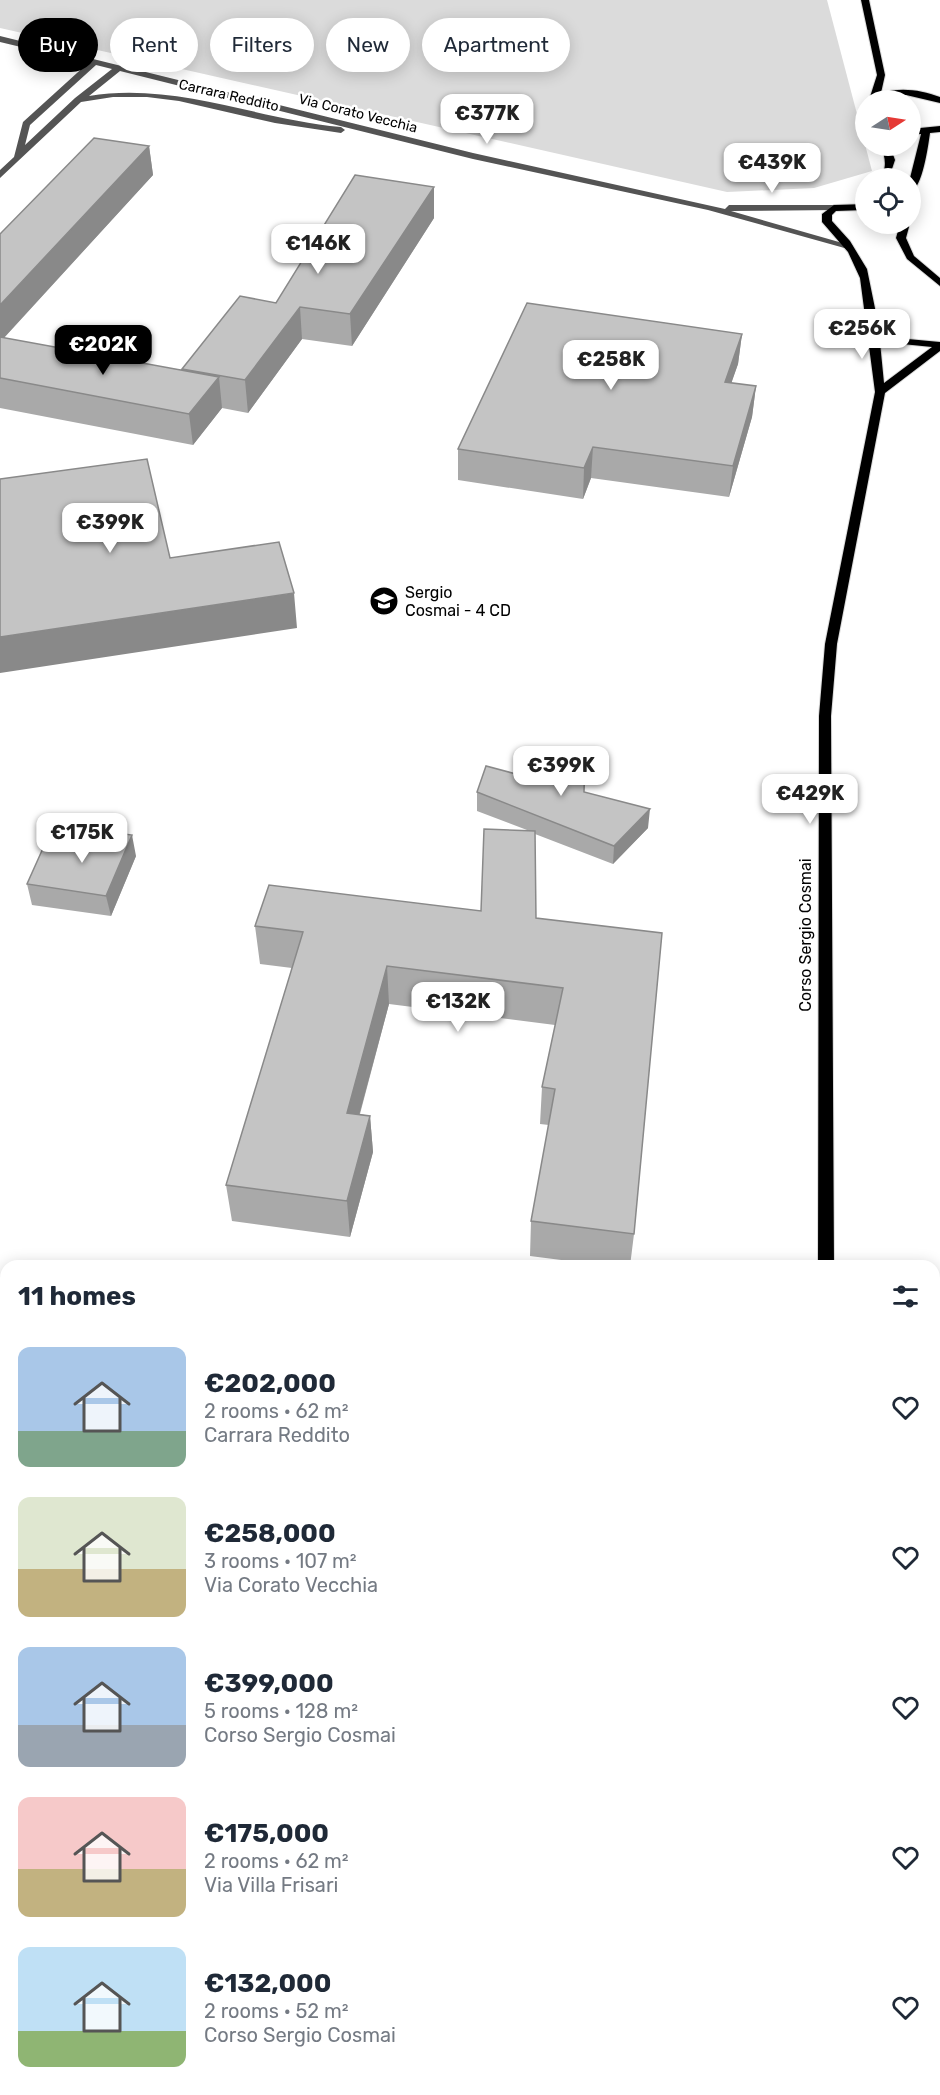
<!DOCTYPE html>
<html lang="en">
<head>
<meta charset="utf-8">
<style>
  :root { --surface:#fff; --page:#f2f2f3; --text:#1f2937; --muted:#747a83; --accent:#000 }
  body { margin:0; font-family:Rubik,sans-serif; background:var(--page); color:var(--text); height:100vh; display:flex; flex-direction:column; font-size:22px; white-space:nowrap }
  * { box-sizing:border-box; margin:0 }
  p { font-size:20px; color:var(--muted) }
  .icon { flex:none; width:33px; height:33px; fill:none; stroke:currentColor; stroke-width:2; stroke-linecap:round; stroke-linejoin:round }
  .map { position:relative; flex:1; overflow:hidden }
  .sheet { position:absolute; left:0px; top:1260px; width:940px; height:836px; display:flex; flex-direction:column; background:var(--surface); border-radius:18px 18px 0 0; box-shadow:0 3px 15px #0003 }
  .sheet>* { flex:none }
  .guide { position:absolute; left:18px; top:18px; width:600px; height:54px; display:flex; gap:12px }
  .needle { width:39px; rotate:78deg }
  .tools { position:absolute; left:855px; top:90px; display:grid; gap:12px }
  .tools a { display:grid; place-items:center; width:66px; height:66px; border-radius:50%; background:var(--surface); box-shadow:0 3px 15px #0003; font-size:30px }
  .price { position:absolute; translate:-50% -51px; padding:0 14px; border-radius:12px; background:#fff; color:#222; font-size:20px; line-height:39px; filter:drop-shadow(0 2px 3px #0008) }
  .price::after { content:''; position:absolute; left:50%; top:36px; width:18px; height:14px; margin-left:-9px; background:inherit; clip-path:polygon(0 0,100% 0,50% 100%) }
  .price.active { background:var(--accent); color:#fff }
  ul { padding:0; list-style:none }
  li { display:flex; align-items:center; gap:18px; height:150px; padding:0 18px }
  li span { display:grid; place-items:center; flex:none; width:168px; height:120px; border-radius:12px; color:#555 }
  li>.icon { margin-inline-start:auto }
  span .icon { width:72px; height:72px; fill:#fffc; stroke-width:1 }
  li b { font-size:26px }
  h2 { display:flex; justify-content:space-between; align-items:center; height:72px; padding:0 18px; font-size:26px }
  .pill { padding:0 21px; border-radius:27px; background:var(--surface); box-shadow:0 3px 15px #0003; font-size:21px; line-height:54px }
  .pill.active { background:var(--accent); color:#fff }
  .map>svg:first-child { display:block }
  .green { fill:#dbdbdb }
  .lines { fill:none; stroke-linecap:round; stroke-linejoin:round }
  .major-casing { stroke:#dbdbdb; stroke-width:2 }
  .minor { fill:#545454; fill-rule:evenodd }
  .major { fill:#000; fill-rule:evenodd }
  .wall { fill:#a9a9a9 }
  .shaded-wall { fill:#898989 }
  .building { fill:#c4c4c4; stroke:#898989; stroke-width:1.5 }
  .labels { text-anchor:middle; stroke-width:5; stroke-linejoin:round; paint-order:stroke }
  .far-street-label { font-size:14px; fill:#000; stroke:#fff }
  .poi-label { font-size:16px; fill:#000; stroke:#fff; text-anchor:start }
  .street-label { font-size:16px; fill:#000; stroke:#fff }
</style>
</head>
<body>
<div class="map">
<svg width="940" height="2095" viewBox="0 0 940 2095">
  <rect width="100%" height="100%" fill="#fff"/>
  <path class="green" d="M 0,0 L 827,0 L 872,171 L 814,188 L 727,192 L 0,28 Z"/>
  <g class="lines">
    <g class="major-casing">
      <path id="major" d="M 861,0 L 869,0 L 885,75 L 881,93 C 901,87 921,90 940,97 L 940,103 L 906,95 L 869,100 L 877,75 Z
        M 940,126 L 940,132 L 930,133 C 928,147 923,186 910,194 L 910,178 L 921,134 L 910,135 L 910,129 Z
        M 881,146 L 890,146 L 895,160 L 889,178 L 879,178 C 888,169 885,157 881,146 Z
        M 866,204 L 866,210 L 836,211 L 832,215 L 832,221 L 850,241 L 867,269 L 878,323 L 908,339 L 940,342 L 940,351 L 885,393 L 837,644 L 831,716 L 834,1266 L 818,1266 L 819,716 L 825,644 L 875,392 L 860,278 L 848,252 L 822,222 L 822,214 L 834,205 ZM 879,332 L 902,344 L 932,347 L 884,383 Z
        M 898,224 L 907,224 L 909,227 L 906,238 L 914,256 L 940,278 L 940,286 L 907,259 L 896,238 L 899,227 Z
        M 796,2090 L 818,2090 L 818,2095 L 796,2095 Z"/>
    </g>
    <path class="minor" d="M 0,36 L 473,153 L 725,209 L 729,205 L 834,205 L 837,206 L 837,210 L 731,211 L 853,246 L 848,249 L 708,210 L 473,159 L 120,71 L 89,96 C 175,82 256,119 341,127 L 345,130 L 341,133 L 275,123 L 179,101 L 147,97 L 113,97 L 81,102 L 0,178 L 0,170 L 14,157 L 23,122 L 88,63 L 0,42 ZM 96,65 L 112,69 L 75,98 L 25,145 L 30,125 Z
      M 0,1302 L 6,1303 L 6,1317 L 0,1316 Z
      M 934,1467 L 940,1468 L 940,1484 L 934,1483 Z"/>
    <use href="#major" class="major"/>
  </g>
  <path class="wall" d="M 149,146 L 153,175 L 4,338 L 183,371 L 182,369 L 276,303 L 434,187 L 434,218 L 352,346 L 302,339 L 248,413 L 222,408 L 193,445 L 0,408 L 0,234 Z
    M 742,334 L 738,364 L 731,383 L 756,386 L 752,417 L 729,497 L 591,478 L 583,499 L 458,480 L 458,449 Z
    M 477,792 L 584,792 L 648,828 L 613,864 L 535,834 L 536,918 L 662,933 L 634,1234 L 630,1266 L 608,1266 L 530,1256 L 531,1221 L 549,1125 L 540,1124 L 542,1087 L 555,1025 L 389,1004 L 360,1114 L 370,1116 L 373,1152 L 350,1237 L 232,1221 L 226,1185 L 292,968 L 260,964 L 255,926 L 481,911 L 527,830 L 477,811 Z
    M 79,852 L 136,856 L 111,916 L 32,905 L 27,884 Z"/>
  <path class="shaded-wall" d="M 149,146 L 153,175 L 0,342 L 0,305 Z
    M 434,187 L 434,218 L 352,346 L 350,314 Z
    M 300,307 L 302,339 L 248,413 L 245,380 Z
    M 742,334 L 738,364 L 721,413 L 725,382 Z
    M 219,377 L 222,408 L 193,445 L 189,414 Z
    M 756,386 L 752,417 L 729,497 L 733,466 Z
    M 593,447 L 591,478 L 583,499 L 584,468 Z
    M 294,593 L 297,628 L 0,673 L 0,637 Z
    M 650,809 L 648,828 L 613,864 L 614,846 Z
    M 132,835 L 136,856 L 111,916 L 106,896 Z
    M 387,966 L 389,1004 L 350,1149 L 347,1113 Z
    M 370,1116 L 373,1152 L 350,1237 L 347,1201 Z"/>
  <path class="building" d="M 94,138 L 149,146 L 0,305 L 0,234 Z
    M 355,175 L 434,187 L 350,314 L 300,307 L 245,380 L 182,369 L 240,296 L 276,303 Z
    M 527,303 L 742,334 L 725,382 L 756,386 L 733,466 L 593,447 L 584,468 L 458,449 Z
    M 0,337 L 219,377 L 189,414 L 0,378 Z
    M 147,459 L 170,558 L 279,542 L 294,593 L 0,637 L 0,479 Z
    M 519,756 L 585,759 L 584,792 L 650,809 L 614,846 L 477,792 L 486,766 L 516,774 Z
    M 88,829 L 132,835 L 106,896 L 27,884 L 44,846 L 79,852 Z
    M 484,829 L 535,831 L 536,918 L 662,933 L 634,1234 L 531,1221 L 555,1089 L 542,1087 L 563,988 L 387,966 L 347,1113 L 370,1116 L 347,1201 L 226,1185 L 303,932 L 255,926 L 269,885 L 481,911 Z"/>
  <defs>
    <g id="school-disc" transform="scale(1.5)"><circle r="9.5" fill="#000" stroke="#fff"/><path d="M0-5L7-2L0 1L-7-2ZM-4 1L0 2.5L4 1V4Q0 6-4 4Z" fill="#fff"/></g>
  </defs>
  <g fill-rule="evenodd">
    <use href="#school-disc" x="384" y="601"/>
  </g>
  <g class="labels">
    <g class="far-street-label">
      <text transform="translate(229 95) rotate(13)" y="5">Carrara Reddito</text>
      <text transform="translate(358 113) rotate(14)" y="5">Via Corato Vecchia</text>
    </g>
    <g class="poi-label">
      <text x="405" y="598">Sergio<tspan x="405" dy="18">Cosmai - 4 CD</tspan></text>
    </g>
    <g class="street-label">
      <text transform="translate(805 935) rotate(-90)" y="6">Corso Sergio Cosmai</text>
    </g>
  </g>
</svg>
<div class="tools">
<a><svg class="needle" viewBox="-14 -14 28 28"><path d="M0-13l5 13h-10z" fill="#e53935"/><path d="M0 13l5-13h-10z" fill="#747a83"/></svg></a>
<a><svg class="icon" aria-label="locate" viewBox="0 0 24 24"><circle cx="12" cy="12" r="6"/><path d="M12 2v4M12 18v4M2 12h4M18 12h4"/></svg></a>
</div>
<b class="price" style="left:487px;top:145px">€377K</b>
<b class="price" style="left:772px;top:194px">€439K</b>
<b class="price" style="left:318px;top:275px">€146K</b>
<b class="price" style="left:862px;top:360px">€256K</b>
<b class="price active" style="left:103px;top:376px">€202K</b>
<b class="price" style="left:611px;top:391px">€258K</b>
<b class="price" style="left:110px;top:554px">€399K</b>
<b class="price" style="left:561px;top:797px">€399K</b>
<b class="price" style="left:810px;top:825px">€429K</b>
<b class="price" style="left:82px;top:864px">€175K</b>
<b class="price" style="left:458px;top:1033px">€132K</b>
<div class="guide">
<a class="pill active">Buy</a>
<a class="pill">Rent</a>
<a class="pill">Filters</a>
<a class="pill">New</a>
<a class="pill">Apartment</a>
</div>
<section class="sheet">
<h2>11 homes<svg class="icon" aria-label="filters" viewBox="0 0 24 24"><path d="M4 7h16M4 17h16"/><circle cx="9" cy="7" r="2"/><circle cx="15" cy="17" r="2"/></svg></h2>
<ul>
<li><span style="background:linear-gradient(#a9c7e8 70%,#7fa58c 0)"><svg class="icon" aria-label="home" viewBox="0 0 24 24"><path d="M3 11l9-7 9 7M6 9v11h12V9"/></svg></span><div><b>€202,000</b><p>2 rooms · 62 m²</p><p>Carrara Reddito</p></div><svg class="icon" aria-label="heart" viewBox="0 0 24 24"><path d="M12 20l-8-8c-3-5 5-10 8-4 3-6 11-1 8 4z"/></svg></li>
<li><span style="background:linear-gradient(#dfe7d0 60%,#c2b280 0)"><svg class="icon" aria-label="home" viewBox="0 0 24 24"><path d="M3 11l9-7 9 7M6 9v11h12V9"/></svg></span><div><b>€258,000</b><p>3 rooms · 107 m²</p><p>Via Corato Vecchia</p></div><svg class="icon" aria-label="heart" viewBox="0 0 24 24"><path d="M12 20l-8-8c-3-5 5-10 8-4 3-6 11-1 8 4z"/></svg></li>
<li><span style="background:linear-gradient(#a9c7e8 65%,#9aa5b1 0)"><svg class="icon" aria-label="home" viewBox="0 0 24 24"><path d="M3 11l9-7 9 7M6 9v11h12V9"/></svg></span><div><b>€399,000</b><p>5 rooms · 128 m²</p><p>Corso Sergio Cosmai</p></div><svg class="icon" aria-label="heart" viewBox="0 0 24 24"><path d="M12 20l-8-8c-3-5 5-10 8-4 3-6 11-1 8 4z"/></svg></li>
<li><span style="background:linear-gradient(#f6c9c9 60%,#c2b280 0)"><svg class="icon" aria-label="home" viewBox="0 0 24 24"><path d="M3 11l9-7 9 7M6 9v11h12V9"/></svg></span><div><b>€175,000</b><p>2 rooms · 62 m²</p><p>Via Villa Frisari</p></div><svg class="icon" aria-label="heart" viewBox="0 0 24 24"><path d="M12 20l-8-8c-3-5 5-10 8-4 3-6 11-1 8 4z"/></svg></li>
<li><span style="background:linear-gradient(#bfe0f5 70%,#8fb573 0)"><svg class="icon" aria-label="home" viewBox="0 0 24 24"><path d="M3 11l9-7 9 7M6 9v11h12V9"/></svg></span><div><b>€132,000</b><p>2 rooms · 52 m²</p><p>Corso Sergio Cosmai</p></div><svg class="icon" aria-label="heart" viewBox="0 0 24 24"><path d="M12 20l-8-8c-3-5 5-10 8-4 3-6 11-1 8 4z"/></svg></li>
</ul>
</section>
</div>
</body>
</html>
